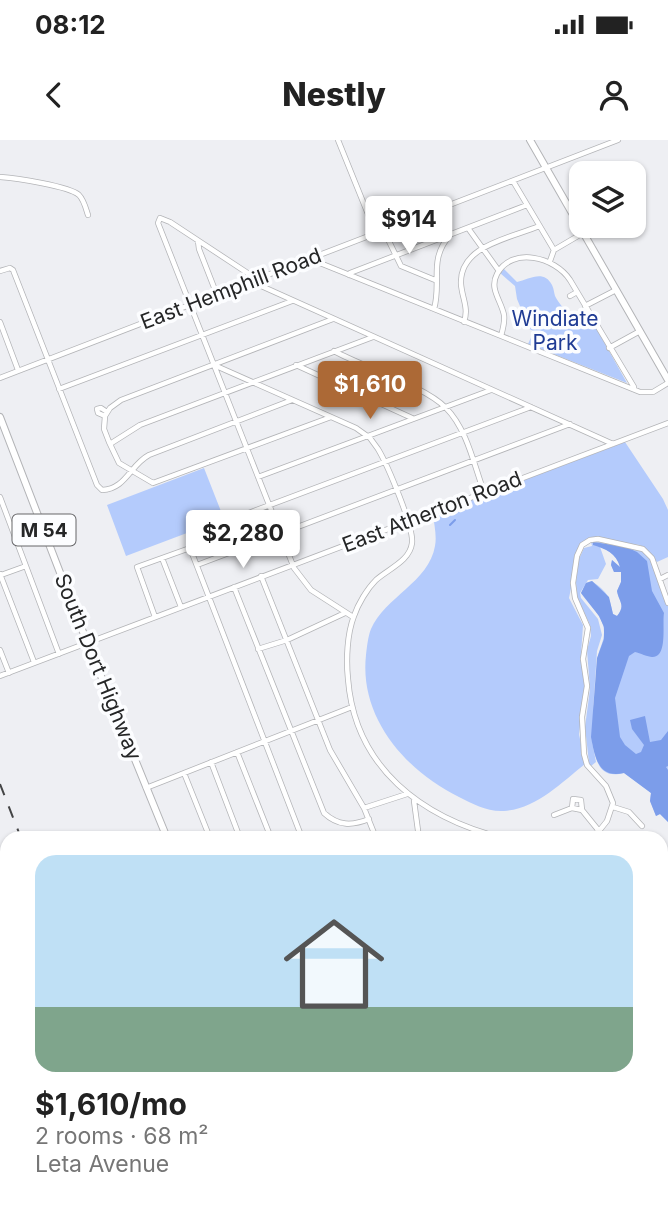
<!DOCTYPE html>
<html lang="en">
<head>
<meta charset="utf-8">
<style>
  :root { --surface:#fff; --page:#f2f2f2; --text:#222; --muted:#767676; --line:#e0e0e0; --accent:#ac6936 }
  body { margin:0; font-family:Inter,sans-serif; background:var(--page); color:var(--text); height:100vh; display:flex; flex-direction:column; font-size:26px; white-space:nowrap }
  * { box-sizing:border-box; margin:0 }
  p { font-size:23px; color:var(--muted) }
  .icon { flex:none; width:38px; height:38px; fill:none; stroke:currentColor; stroke-width:2; stroke-linecap:round; stroke-linejoin:round }
  .map { position:relative; flex:1; overflow:hidden }
  .panel { position:absolute; left:0px; top:691px; width:668px; height:387px; display:flex; flex-direction:column; background:var(--surface); border-radius:21px 21px 0 0; box-shadow:0 2px 5px #0004 }
  .panel>* { flex:none }
  .tools { position:absolute; left:569px; top:21px; display:grid; gap:14px }
  .tools a { display:grid; place-items:center; width:77px; height:77px; border-radius:14px; background:var(--surface); box-shadow:0 2px 5px #0004; font-size:35px }
  .price { position:absolute; translate:-50% -60px; padding:0 16px; border-radius:7px; background:#fff; color:#222; font-size:23px; line-height:46px; filter:drop-shadow(0 2px 4px #0008) }
  .price::after { content:''; position:absolute; left:50%; top:42px; width:21px; height:16px; margin-left:-10px; background:inherit; clip-path:polygon(0 0,100% 0,50% 100%) }
  .price.on { background:var(--accent); color:#fff }
  ul { padding:0; list-style:none }
  li { display:grid; align-content:center; gap:14px; height:371px; padding:0 35px }
  li+li { border-top:2px solid var(--line) }
  li span { display:grid; place-items:center; height:217px; border-radius:21px; color:#555 }
  li>.icon { margin-inline-start:auto }
  span .icon { width:126px; height:126px; fill:#fffc; stroke-width:1 }
  li b { font-size:30px }
  .status { display:flex; justify-content:space-between; align-items:center; height:49px; padding:0 35px; background:var(--surface); direction:ltr }
  .status svg { height:19px; fill:currentColor }
  header { display:flex; justify-content:space-between; align-items:center; height:91px; padding:0 35px; background:var(--surface); font-size:32px; font-weight:800 }
  .map>svg:first-child { display:block }
  .green { fill:#b4cbfc; fill-rule:evenodd }
  .water { fill:#7c9dea }
  .lines { fill:none; stroke-linecap:round; stroke-linejoin:round }
  .stream { stroke:#7c9dea; stroke-width:2 }
  .minor-casing { stroke:#b3b4b7; stroke-width:6 }
  .major-casing { stroke:#b3b4b7; stroke-width:8 }
  .minor { stroke:#fff; stroke-width:4.5 }
  .major { stroke:#fff; stroke-width:6 }
  .rail { stroke:#444546; stroke-width:2; stroke-dasharray:12 12; stroke-linecap:butt }
  .labels { text-anchor:middle; stroke-width:7; stroke-linejoin:round; paint-order:stroke }
  .shield { fill:#fcfdff; stroke:#666668; stroke-width:2 }
  .shield-label { font-size:19px; font-weight:bold; fill:#252627 }
  .street-label { font-size:21px; fill:#252627; stroke:#fcfdff }
  .park-label { font-size:21px; fill:#1f3b94; stroke:#fcfdff }
</style>
</head>
<body>
<div class="status"><b>08:12</b><svg viewBox="0 0 49 12"><path d="M0 12V9h3v3zM5 12V6h3v6zM10 12V3h3v9zM15 12V0h3v12zM26 1h20v11H26zM47 4h2v5h-2z"/></svg></div>
<header><svg class="icon" aria-label="back" viewBox="0 0 24 24"><path d="M15 5l-7 7 7 7"/></svg>Nestly<svg class="icon" aria-label="person" viewBox="0 0 24 24"><circle cx="12" cy="8" r="4"/><path d="M4 21q1-7 8-7t8 7"/></svg></header>
<div class="map">
<svg width="668" height="1077" viewBox="0 0 668 1077">
  <rect width="100%" height="100%" fill="#eeeff3"/>
  <path class="green" d="M 504,129 L 517,142 C 529,139 544,129 552,145 C 554,149 554,153 555,156 C 559,164 567,172 573,179 L 586,170 L 627,243 L 528,204 L 534,191 L 520,185 L 525,178 L 517,159 L 515,146 L 500,133 Z
    M 625,302 L 663,359 L 668,370 L 668,417 L 657,422 L 640,405 L 623,403 L 644,412 L 650,417 L 668,466 L 668,682 L 660,674 L 656,676 L 650,661 L 651,653 L 624,633 C 596,640 596,617 591,596 L 596,622 L 591,626 L 589,623 L 585,587 L 590,549 L 587,510 L 591,496 L 590,485 L 577,457 L 576,442 L 579,419 L 584,408 L 592,406 L 591,402 L 579,410 L 569,458 L 583,485 L 581,515 L 585,546 L 579,594 L 585,624 C 561,643 536,669 504,671 C 487,672 473,664 459,657 C 406,631 359,578 366,515 C 367,507 368,496 371,489 C 385,457 429,442 435,406 C 437,396 434,384 433,374 ZM 600,407 C 610,411 618,416 620,427 L 612,420 L 611,425 L 614,432 L 621,432 L 621,442 L 617,451 C 619,462 626,465 617,476 L 613,474 C 609,455 608,453 592,441 L 586,443 L 581,453 C 588,464 599,472 603,485 C 607,499 598,508 597,522 C 596,538 596,554 593,571 L 597,511 L 602,495 L 598,479 L 581,458 L 580,453 L 588,440 L 598,439 L 606,424 Z
    M 204,328 L 224,379 L 126,416 L 107,365 Z
    M 668,975 L 668,1060 L 662,1063 L 662,977 Z"/>
  <path class="water" d="M 593,402 L 626,407 L 637,412 L 647,421 L 652,451 L 664,473 C 662,484 668,518 652,517 C 648,517 640,513 635,512 L 629,516 L 615,558 L 620,597 L 625,605 L 636,614 L 641,612 L 644,605 L 632,589 L 630,580 L 645,576 L 650,602 L 661,600 L 668,591 L 668,626 L 666,627 L 668,630 L 668,682 L 660,674 L 656,676 L 650,661 L 651,653 L 624,633 C 598,639 595,617 591,597 L 597,518 L 604,499 L 604,487 L 599,476 L 581,453 L 586,443 L 592,441 L 609,457 L 613,474 L 617,476 C 626,465 619,462 617,451 L 621,442 L 621,432 L 614,432 L 611,425 L 612,420 L 620,427 C 616,413 606,409 593,405 Z"/>
  <g class="lines">
    <path class="stream" d="M 450,385 L 455,380
      M 0,840 L 7,839"/>
    <g class="minor-casing">
      <path id="minor" d="M 338,0 L 376,94
        M 0,37 C 15,38 69,46 79,55 C 84,60 86,69 88,75
        M 513,41 L 554,110 L 550,121
        M 468,88 L 499,131
        M 384,91 L 401,126 L 435,140
        M 198,101 L 199,109 L 217,155
        M 554,110 L 583,93
        M 310,119 L 640,252 L 653,252 L 668,243
        M 0,131 L 10,128 L 13,130 L 97,345 L 102,350 C 126,349 130,325 149,315 L 292,260
        M 349,135 L 350,133 L 527,65
        M 570,156 L 577,152
        M 585,166 L 616,150
        M 434,169 C 442,142 428,120 450,95
        M 0,182 L 18,230
        M 464,182 C 469,168 462,158 461,144 C 459,105 512,98 539,86
        M 501,196 C 503,189 505,182 504,175 C 501,160 489,149 497,134 C 512,106 555,117 570,140 L 634,247
        M 609,208 L 640,191
        M 334,211 C 363,227 425,246 446,268 C 467,289 474,325 484,352
        M 214,225 L 356,288 L 370,298 L 378,309 C 387,324 414,387 412,403 C 410,421 388,429 376,440 C 367,449 358,464 354,476 C 347,494 346,520 348,539 C 355,628 422,678 503,698
        M 296,225 L 412,278
        M 0,238 L 618,0
        M 59,249 L 292,161
        M 105,276 L 98,273 L 97,269 L 101,268 L 107,272
        M 331,277 L 153,343 L 119,323 L 109,302 L 104,289 L 105,276 L 110,268 L 121,260 L 333,179
        M 110,304 L 140,285 L 373,197
        M 258,337 L 491,250
        M 0,357 L 59,514
        M 246,374 L 531,267
        M 162,418 L 181,467
        M 197,425 L 570,284
        M 0,434 L 34,522
        M 1,435 L 26,426
        M 261,436 L 330,610 L 364,668 L 376,698
        M 660,439 L 668,435
        M 234,447 L 324,673 C 338,686 352,686 369,679
        M 155,477 L 137,427 L 190,408 L 302,698
        M 353,477 L 311,450 L 294,428 L 158,83 L 160,78 L 170,82 L 249,134 L 259,145 L 613,304
        M 258,509 L 287,500 L 345,473
        M 0,510 L 9,533
        M 0,536 L 668,283
        M 237,612 L 271,698
        M 211,622 L 240,698
        M 184,633 L 210,698
        M 146,648 L 352,567
        M 414,661 L 419,698
        M 613,667 L 629,672 L 642,686
        M 364,668 L 407,654
        M 572,668 L 573,659 L 581,660 L 582,670 L 599,691
        M 554,675 L 572,668 L 582,670
        M 587,698 L 599,691 L 607,681 L 613,663 L 606,646 L 587,625 L 584,614 L 582,577 L 587,546 L 583,519 L 588,488 L 575,458 L 573,443 L 577,416 L 582,405 L 590,400 L 598,399 L 643,409 L 652,418 L 668,463
        M 0,715 L 7,732
        M 0,735 L 7,732
        M 662,782 L 668,779
        M 662,797 L 668,814
        M 0,798 L 7,798
        M 662,828 L 668,825
        M 662,876 L 668,892
        M 0,931 L 7,929
        M 662,951 L 668,968
        M 0,954 L 7,955
        M 662,976 L 668,974
        M 18,1071 L 19,1077
        M 62,1071 L 64,1077
        M 112,1071 L 115,1077
        M 447,1071 L 450,1077
        M 482,1071 L 485,1077
        M 517,1071 L 519,1077
        M 551,1071 L 553,1077
        M 413,1075 L 422,1071
        M 163,1077 L 178,1071
        M 565,1077 L 580,1071"/>
    </g>
    <g class="major-casing">
      <path id="major" d="M 530,0 L 668,240
        M 0,277 L 81,487 L 167,698
        M 315,1071 L 318,1077"/>
    </g>
    <use href="#minor" class="minor"/>
    <use href="#major" class="major"/>
    <path class="rail" d="M 0,644 L 21,698
      M 169,1071 L 171,1077"/>
  </g>
  <g class="labels">
    <rect class="shield" x="12.5" y="374.5" width="63" height="31" rx="5"/>
    <g class="shield-label">
      <text x="44" y="397">M 54</text>
    </g>
    <g class="street-label">
      <text transform="translate(231 149) rotate(-21)" y="7">East Hemphill Road</text>
      <text transform="translate(432 372) rotate(-21)" y="7">East Atherton Road</text>
      <text transform="translate(98 527) rotate(68)" y="7">South Dort Highway</text>
    </g>
    <g class="park-label">
      <text x="555" y="186">Windiate<tspan x="555" dy="24">Park</tspan></text>
    </g>
  </g>
</svg>
<div class="tools">
<a><svg class="icon" aria-label="layers" viewBox="0 0 24 24"><path d="M12 4l9 5-9 5-9-5zM3 14l9 5 9-5"/></svg></a>
</div>
<b class="price" style="left:409px;top:116px">$914</b>
<b class="price on" style="left:370px;top:281px">$1,610</b>
<b class="price" style="left:243px;top:430px">$2,280</b>
<section class="panel">
<ul>
<li><span style="background:linear-gradient(#bfe0f5 70%,#7fa58c 0)"><svg class="icon" aria-label="home" viewBox="0 0 24 24"><path d="M3 11l9-7 9 7M6 9v11h12V9"/></svg></span><div><b>$1,610/mo</b><p>2 rooms · 68 m²</p><p>Leta Avenue</p></div></li>
</ul>
</section>
</div>
</body>
</html>
